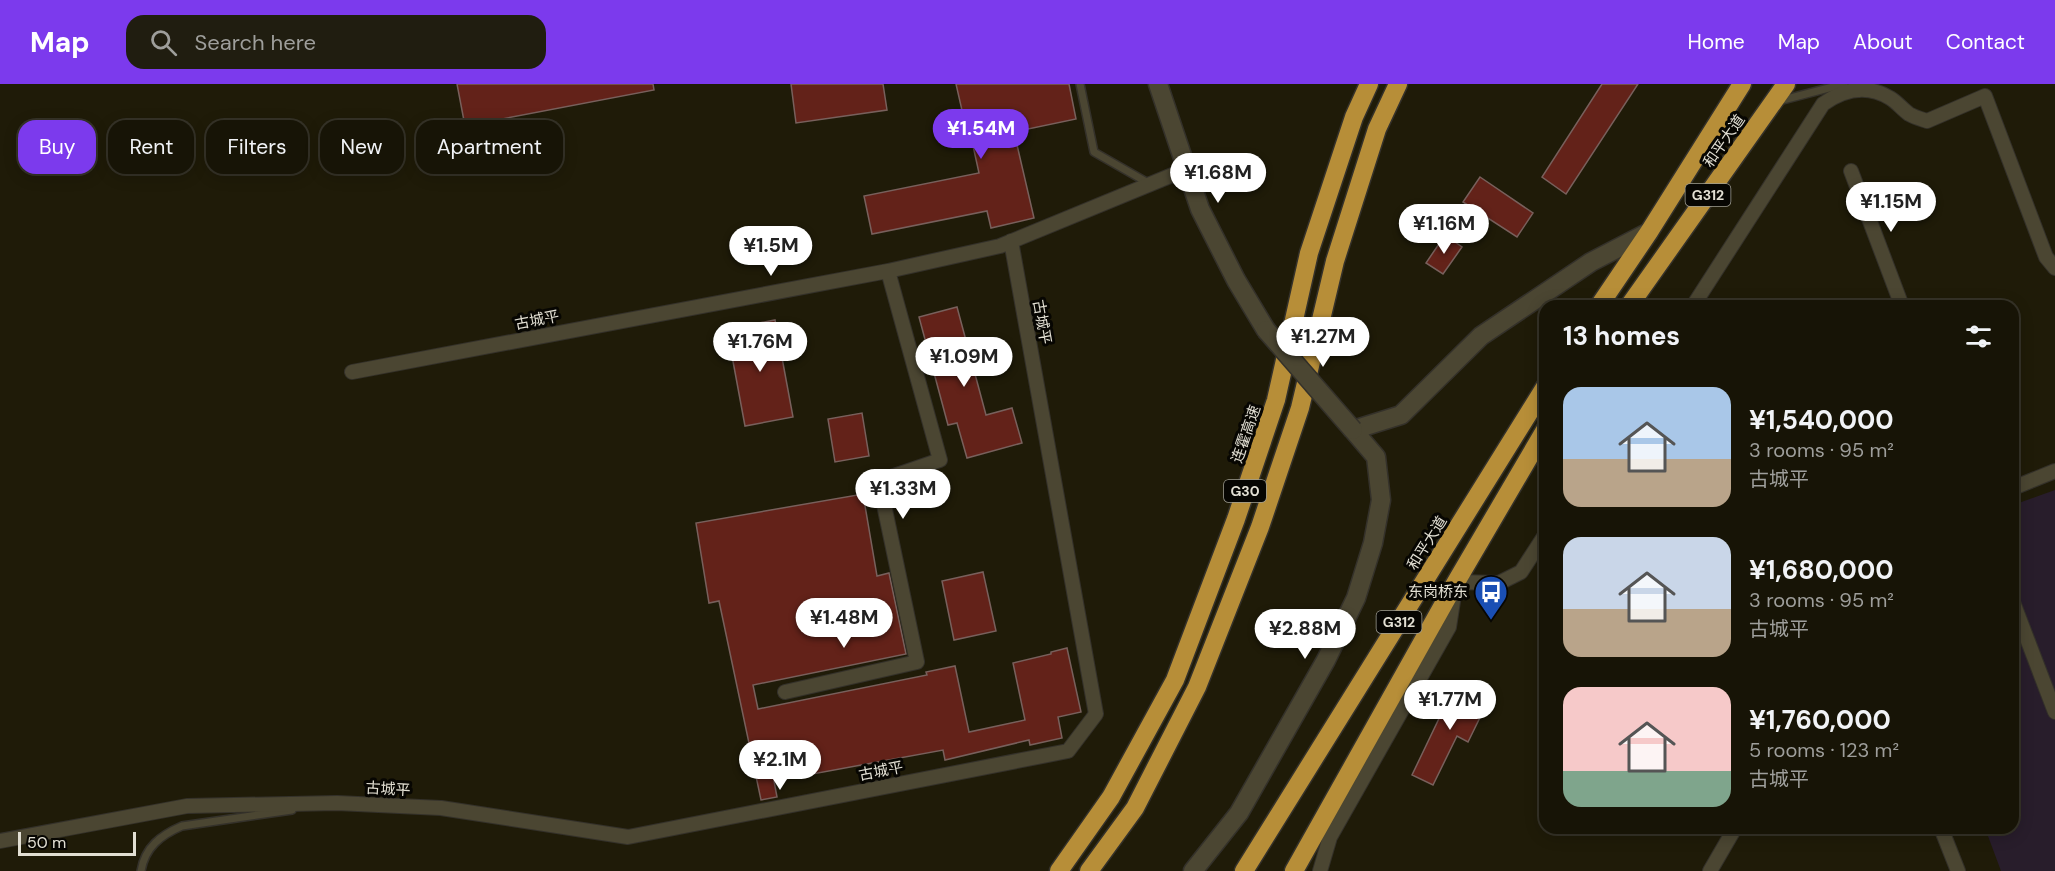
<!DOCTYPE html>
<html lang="en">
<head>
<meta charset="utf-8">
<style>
  :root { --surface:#171406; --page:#201d10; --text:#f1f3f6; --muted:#9e9e9b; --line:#363328; --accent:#7c3aed }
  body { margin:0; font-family:"DM Sans","Noto Sans SC",sans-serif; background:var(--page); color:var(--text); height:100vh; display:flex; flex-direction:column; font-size:22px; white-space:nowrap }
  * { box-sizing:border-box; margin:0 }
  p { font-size:20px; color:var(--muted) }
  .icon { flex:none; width:33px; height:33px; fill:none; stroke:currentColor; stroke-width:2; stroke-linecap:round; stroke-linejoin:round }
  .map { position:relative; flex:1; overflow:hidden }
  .side { position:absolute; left:1539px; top:216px; width:480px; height:534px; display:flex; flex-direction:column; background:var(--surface); border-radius:18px; box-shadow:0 3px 15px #0003,0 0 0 2px var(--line) }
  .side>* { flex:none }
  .guide { position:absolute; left:18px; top:36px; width:570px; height:54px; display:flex; gap:12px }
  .scale { position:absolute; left:18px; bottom:15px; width:118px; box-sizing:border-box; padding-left:6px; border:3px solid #e2dfd3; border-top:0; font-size:16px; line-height:21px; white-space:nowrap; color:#e2dfd3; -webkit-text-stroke:4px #070602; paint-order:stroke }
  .price { position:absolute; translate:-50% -51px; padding:0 14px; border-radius:21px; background:#fff; color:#222; font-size:20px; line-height:39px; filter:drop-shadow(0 2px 3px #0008) }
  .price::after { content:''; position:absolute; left:50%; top:36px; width:18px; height:14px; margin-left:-9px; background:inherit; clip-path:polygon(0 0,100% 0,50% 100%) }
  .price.current { background:var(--accent); color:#fff }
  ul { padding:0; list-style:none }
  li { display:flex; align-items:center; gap:18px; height:150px; padding:0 24px }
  li span { display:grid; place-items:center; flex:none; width:168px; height:120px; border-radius:18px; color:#555 }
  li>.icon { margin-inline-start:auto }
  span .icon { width:72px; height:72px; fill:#fffc; stroke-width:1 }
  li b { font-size:26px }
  h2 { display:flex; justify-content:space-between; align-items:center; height:72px; padding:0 24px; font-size:26px }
  .pill { padding:0 21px; border-radius:18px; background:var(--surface); box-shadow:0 3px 15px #0003,0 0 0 2px var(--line); font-size:21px; line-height:54px }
  .pill.current { background:var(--accent); color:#fff }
  header { display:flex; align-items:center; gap:36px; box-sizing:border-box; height:84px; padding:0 30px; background:var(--accent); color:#fff }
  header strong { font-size:28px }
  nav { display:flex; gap:33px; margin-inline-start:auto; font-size:21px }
  .search { width:420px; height:54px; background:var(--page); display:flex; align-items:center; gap:15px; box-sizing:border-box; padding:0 21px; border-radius:18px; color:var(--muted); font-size:22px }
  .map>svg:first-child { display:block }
  .education { fill:#281d2b }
  .building { fill:#632219; stroke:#78605c; stroke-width:1.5 }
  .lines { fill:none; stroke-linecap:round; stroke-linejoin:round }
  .lane-casing { stroke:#34312a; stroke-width:10 }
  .street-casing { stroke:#34312a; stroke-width:16 }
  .secondary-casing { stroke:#34312a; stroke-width:21 }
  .highway-casing { stroke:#34312a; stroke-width:21 }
  .lane { stroke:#4b4632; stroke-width:7 }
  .street { stroke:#4b4632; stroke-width:14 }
  .secondary { stroke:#4b4632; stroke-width:18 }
  .highway { stroke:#b78e38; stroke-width:18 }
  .secondary-bridge-casing { stroke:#34312a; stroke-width:21; stroke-linecap:butt }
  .secondary-bridge { stroke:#4b4632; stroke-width:18 }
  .labels { text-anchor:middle; stroke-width:6; stroke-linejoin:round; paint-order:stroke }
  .shield { fill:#070602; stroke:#a09e94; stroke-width:1.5 }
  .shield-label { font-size:14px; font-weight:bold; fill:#e2dfd3 }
  .street-label { font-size:15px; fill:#e2dfd3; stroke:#070602 }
  .poi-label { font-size:15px; fill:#e2dfd3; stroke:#070602; text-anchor:end }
</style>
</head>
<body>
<header>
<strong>Map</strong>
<div class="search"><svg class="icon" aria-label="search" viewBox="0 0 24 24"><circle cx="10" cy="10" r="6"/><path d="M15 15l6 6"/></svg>Search here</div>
<nav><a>Home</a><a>Map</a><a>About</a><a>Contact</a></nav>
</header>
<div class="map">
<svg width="2055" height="787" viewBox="0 0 2055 787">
  <rect width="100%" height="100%" fill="#1f1b08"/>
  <path class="education" d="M 2055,406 L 2055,787 L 2001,787 L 1985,744 L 2013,744 L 2013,421 Z"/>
  <path class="building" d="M 457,0 L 653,0 L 654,6 L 465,42 Z
    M 791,0 L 883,0 L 887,26 L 796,39 Z
    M 956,0 L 1069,0 L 1076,35 L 1014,48 L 1034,134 L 991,144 L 987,127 L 872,150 L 864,112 L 979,89 L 972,57 L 969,57 Z
    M 1602,0 L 1638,0 L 1566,110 L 1542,93 Z
    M 1480,93 L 1533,129 L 1517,153 L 1463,118 Z
    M 1445,151 L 1462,163 L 1443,190 L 1426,179 Z
    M 957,223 L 986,331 L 1012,324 L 1022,359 L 967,374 L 957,339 L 948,341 L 919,233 Z
    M 775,236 L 793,333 L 745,342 L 727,245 Z
    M 862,329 L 869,372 L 835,378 L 828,335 Z
    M 863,410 L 877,492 L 889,489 L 906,570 L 753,601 L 758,625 L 927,591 L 926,588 L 955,582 L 969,648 L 1025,636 L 1013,579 L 1051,570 L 1051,568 L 1067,564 L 1081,628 L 1058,633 L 1062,654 L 1030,661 L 1029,656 L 945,676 L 943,666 L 774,697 L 777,713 L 761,716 L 719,517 L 709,519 L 696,439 Z
    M 983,488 L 996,547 L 954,556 L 942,497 Z
    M 1456,599 L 1489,615 L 1468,658 L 1457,652 L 1433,701 L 1412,691 Z"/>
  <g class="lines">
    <g class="lane-casing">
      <path id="lane" d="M 1080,0 L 1094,68 L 1150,100
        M 1779,17 L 1844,0
        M 141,787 C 145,763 161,751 182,742 L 292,726"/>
    </g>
    <g class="street-casing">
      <path id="street" d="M 1851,87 L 1902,222
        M 1693,222 L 1823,20 C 1844,5 1867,0 1890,14 C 1897,18 1902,25 1909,30 C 1914,33 1921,35 1927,37 L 1985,12 L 2046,173 L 2055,184
        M 352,288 L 888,187 L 1000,162 L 1187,85
        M 2013,404 L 2055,387
        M 2013,518 L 2055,628
        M 785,608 L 917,578 L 879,397 L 940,376 L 888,187
        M 1941,744 L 1958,787
        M 0,757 L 187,722 L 337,719 L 441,724 L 628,753 L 1068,667 L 1096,630 L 1011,157
        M 1320,787 L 1330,753 L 1449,543 L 1456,498 L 1499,499 L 1521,488 L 1545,451
        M 1710,787 L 1735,744"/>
    </g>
    <g class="secondary-casing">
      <path id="secondary" d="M 1158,0 L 1200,125 L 1236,196 L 1266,246
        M 1193,787 L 1239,729 L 1326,576 L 1356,514 L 1373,459 L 1381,416 L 1376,373 L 1353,346 L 1401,331 L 1481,252 L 1591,178 L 1649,148"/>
    </g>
    <g class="highway-casing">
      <path id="highway" d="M 1599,222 L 1649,148 L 1742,0
        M 1629,222 L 1786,0
        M 1059,787 L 1111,713 L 1175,596 L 1236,435 L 1276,316 L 1309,169 L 1354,33 L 1369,0
        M 1089,787 L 1135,724 L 1197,603 L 1260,443 L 1300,324 L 1335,177 L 1377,45 L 1398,0
        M 1244,787 L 1545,303
        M 1294,787 L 1456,498 L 1545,346"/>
    </g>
    <use href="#lane" class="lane"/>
    <use href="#street" class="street"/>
    <use href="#secondary" class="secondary"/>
    <use href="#highway" class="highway"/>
    <g class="secondary-bridge-casing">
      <path id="secondary-bridge" d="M 1266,246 L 1353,346"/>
    </g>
    <use href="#secondary-bridge" class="secondary-bridge"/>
  </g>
  <defs>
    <g id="bus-pin" transform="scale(1.725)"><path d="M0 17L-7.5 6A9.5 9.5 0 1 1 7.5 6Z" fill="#1a4fb4" stroke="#070602"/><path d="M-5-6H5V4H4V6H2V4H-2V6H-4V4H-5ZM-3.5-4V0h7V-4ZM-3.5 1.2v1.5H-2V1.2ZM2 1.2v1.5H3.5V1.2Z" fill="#fff"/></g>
  </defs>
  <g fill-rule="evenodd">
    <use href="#bus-pin" x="1491" y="508"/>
  </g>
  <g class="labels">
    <g class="shield">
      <rect x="1685.5" y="100" width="45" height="22" rx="4.5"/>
      <rect x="1224" y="396" width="42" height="22" rx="4.5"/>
      <rect x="1376.5" y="527" width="45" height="22" rx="4.5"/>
    </g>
    <g class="shield-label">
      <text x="1708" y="116">G312</text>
      <text x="1245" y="412">G30</text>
      <text x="1399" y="543">G312</text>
    </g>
    <g class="street-label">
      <text transform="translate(1724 57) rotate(-55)" y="5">和平大道</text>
      <text transform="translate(537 236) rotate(-11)" y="5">古城平</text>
      <text transform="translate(1042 238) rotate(80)" y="5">古城平</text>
      <text transform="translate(1246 350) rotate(-71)" y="5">连霍高速</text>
      <text transform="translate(1427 459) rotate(-58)" y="5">和平大道</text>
      <text transform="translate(881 687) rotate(-11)" y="5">古城平</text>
      <text transform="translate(388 705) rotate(3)" y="5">古城平</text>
    </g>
    <g class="poi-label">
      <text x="1468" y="513">东岗桥东</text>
    </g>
  </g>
</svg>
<div class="scale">50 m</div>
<b class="price current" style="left:981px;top:76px">¥1.54M</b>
<b class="price" style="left:1218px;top:120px">¥1.68M</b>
<b class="price" style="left:1891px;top:149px">¥1.15M</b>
<b class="price" style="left:1444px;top:171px">¥1.16M</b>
<b class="price" style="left:771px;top:193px">¥1.5M</b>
<b class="price" style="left:1323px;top:284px">¥1.27M</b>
<b class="price" style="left:760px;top:289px">¥1.76M</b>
<b class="price" style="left:964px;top:304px">¥1.09M</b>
<b class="price" style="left:903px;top:436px">¥1.33M</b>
<b class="price" style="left:844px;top:565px">¥1.48M</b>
<b class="price" style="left:1305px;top:576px">¥2.88M</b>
<b class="price" style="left:1450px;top:647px">¥1.77M</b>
<b class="price" style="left:780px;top:707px">¥2.1M</b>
<div class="guide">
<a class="pill current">Buy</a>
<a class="pill">Rent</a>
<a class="pill">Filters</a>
<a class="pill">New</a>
<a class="pill">Apartment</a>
</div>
<section class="side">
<h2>13 homes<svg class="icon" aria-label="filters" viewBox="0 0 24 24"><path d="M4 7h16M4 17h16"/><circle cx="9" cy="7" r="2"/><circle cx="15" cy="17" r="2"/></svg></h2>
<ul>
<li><span style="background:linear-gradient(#a9c7e8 60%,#b9a48a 0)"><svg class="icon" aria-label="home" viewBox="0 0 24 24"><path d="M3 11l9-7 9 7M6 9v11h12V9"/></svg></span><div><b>¥1,540,000</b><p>3 rooms · 95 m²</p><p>古城平</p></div></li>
<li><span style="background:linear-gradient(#c9d6e8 60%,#b9a48a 0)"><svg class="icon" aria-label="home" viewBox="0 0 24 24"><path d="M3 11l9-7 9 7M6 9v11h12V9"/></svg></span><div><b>¥1,680,000</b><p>3 rooms · 95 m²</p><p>古城平</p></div></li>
<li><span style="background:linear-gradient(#f6c9c9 70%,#7fa58c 0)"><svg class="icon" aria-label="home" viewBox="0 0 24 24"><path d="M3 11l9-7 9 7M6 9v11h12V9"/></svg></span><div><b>¥1,760,000</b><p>5 rooms · 123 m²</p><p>古城平</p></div></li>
</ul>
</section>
</div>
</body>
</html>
